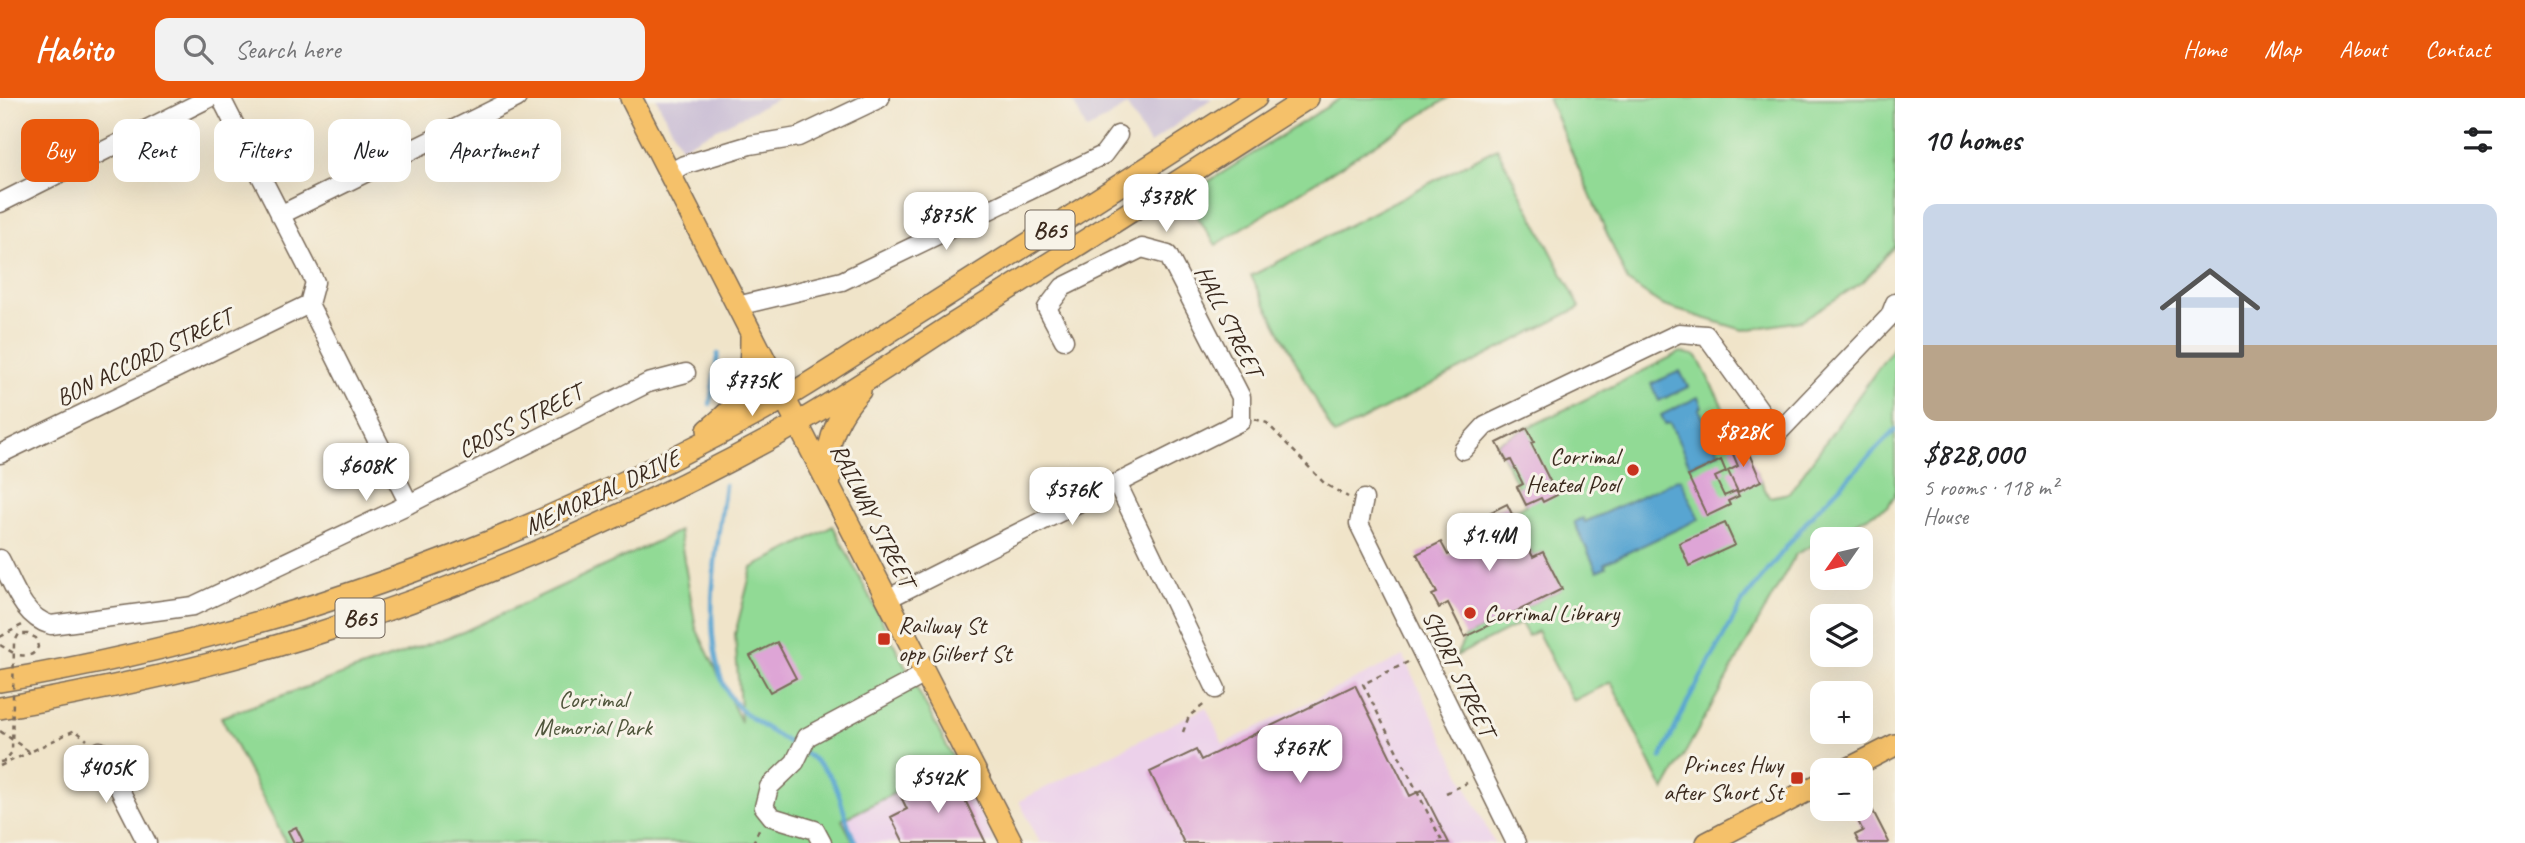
<!DOCTYPE html>
<html lang="en">
<head>
<meta charset="utf-8">
<style>
  :root { --surface:#fff; --page:#f2f2f2; --text:#202124; --muted:#757577; --line:#e0e0e0; --accent:#ea580c }
  body { margin:0; font-family:Caveat,sans-serif; background:var(--page); color:var(--text); height:100vh; display:flex; flex-direction:column; font-size:26px; white-space:nowrap }
  * { box-sizing:border-box; margin:0 }
  p { font-size:23px; color:var(--muted) }
  .icon { flex:none; width:38px; height:38px; fill:none; stroke:currentColor; stroke-width:2; stroke-linecap:round; stroke-linejoin:round }
  .map { position:relative; flex:1; overflow:hidden }
  .details { display:flex; flex-direction:column; background:var(--surface); width:630px }
  .details>* { flex:none }
  .hud { position:absolute; left:21px; top:21px; width:665px; height:63px; display:flex; gap:14px }
  .needle { width:46px; rotate:236deg }
  .fabs { position:absolute; left:1810px; top:429px; display:grid; gap:14px }
  .fabs a { display:grid; place-items:center; width:63px; height:63px; border-radius:14px; background:var(--surface); box-shadow:0 7px 28px #0002; font-size:35px }
  .price { position:absolute; translate:-50% -60px; padding:0 16px; border-radius:14px; background:#fff; color:#222; font-size:23px; line-height:46px; filter:drop-shadow(0 2px 4px #0008) }
  .price::after { content:''; position:absolute; left:50%; top:42px; width:21px; height:16px; margin-left:-10px; background:inherit; clip-path:polygon(0 0,100% 0,50% 100%) }
  .price.selected { background:var(--accent); color:#fff }
  ul { padding:0; list-style:none }
  li { display:grid; align-content:center; gap:14px; height:371px; padding:0 28px }
  li+li { border-top:2px solid var(--line) }
  li span { display:grid; place-items:center; height:217px; border-radius:14px; color:#555 }
  li>.icon { margin-inline-start:auto }
  span .icon { width:126px; height:126px; fill:#fffc; stroke-width:1 }
  li b { font-size:30px }
  h2 { display:flex; justify-content:space-between; align-items:center; height:84px; padding:0 28px; font-size:30px }
  .tag { padding:0 24px; border-radius:14px; background:var(--surface); box-shadow:0 7px 28px #0002; font-size:24px; line-height:63px }
  .tag.selected { background:var(--accent); color:#fff }
  header { display:flex; align-items:center; gap:42px; box-sizing:border-box; height:98px; padding:0 35px; background:var(--accent); color:#fff }
  header strong { font-size:33px }
  nav { display:flex; gap:38px; margin-inline-start:auto; font-size:24px }
  .search { width:490px; height:63px; background:var(--page); display:flex; align-items:center; gap:18px; box-sizing:border-box; padding:0 24px; border-radius:14px; color:var(--muted); font-size:26px }
  main { display:flex; flex:1; min-height:0 }
  .map>svg:first-child { display:block }
  .built { fill:#ecd1ea }
  .industrial { fill:#cbbfd5 }
  .green { fill:#91da95; stroke:#66825a; stroke-width:2 }
  .water { fill:#59a5d1; stroke:#4a6878; stroke-width:2 }
  .lines { fill:none; stroke-linecap:round; stroke-linejoin:round }
  .stream { stroke:#59a5d1; stroke-width:4.5 }
  .building { fill:#dea5d6 }
  .minor-casing { stroke:#7a6b5a; stroke-width:21 }
  .major-casing { stroke:#7a6b5a; stroke-width:24 }
  .path { stroke:#7a6b5a; stroke-width:2.5; stroke-dasharray:5 5; stroke-linecap:butt }
  .minor { stroke:#fff; stroke-width:18 }
  .major { stroke:#f5c16b; stroke-width:21 }
  .path-bridge { stroke:#7a6b5a; stroke-width:2.5; stroke-dasharray:5 5; stroke-linecap:butt }
  .poi-dot { fill:#c8321e; stroke:#f7f3e8; stroke-width:2.5 }
  .labels { text-anchor:middle; stroke-width:6; stroke-linejoin:round; paint-order:stroke }
  .shield { fill:#f7f3e8; stroke:#73665b; stroke-width:2 }
  .shield-label { font-size:23px; font-weight:bold; fill:#3b2a1e }
  .street-label { font-size:24px; fill:#3b2a1e; stroke:#f7f3e8 }
  .poi-label { font-size:24px; fill:#3b2a1e; stroke:#f7f3e8; text-anchor:end }
  .park-label { font-size:24px; fill:#50563c; stroke:#f7f3e8 }
</style>
</head>
<body>
<header>
<strong>Habito</strong>
<div class="search"><svg class="icon" aria-label="search" viewBox="0 0 24 24"><circle cx="10" cy="10" r="6"/><path d="M15 15l6 6"/></svg>Search here</div>
<nav><a>Home</a><a>Map</a><a>About</a><a>Contact</a></nav>
</header>
<main>
<div class="map">
<svg width="1895" height="745" viewBox="0 0 1895 745">
  <rect width="100%" height="100%" fill="#f7f3e8"/>
  <filter id="ink" filterUnits="userSpaceOnUse"><feTurbulence type="fractalNoise" baseFrequency=".0143" numOctaves="2"/><feDisplacementMap in="SourceGraphic" scale="14" xChannelSelector="R" yChannelSelector="G"/><feConvolveMatrix kernelMatrix="1 2 1 2 8 2 1 2 1" color-interpolation-filters="sRGB"/></filter>
  <filter id="wash" filterUnits="userSpaceOnUse"><feTurbulence type="fractalNoise" baseFrequency=".00686" numOctaves="4" result="noise"/><feDisplacementMap in="SourceGraphic" scale="28" xChannelSelector="R" yChannelSelector="G"/><feGaussianBlur stdDeviation="1.57" result="paint"/><feColorMatrix in="noise" values="0 0 0 0 0 0 0 0 0 0 0 0 0 0 0 0 0 1.4 0 .05"/><feComposite in="paint" operator="in"/></filter>
  <g filter="url(#wash)">
    <rect width="100%" height="100%" fill="#f0e4c9"/>
    <path class="built" d="M 1403,558 L 1494,745 L 1040,745 L 1019,703 L 1206,609 L 1223,646 Z
      M 955,664 L 995,745 L 854,745 L 842,722 Z"/>
    <path class="industrial" d="M 656,0 L 779,0 L 681,49 Z
      M 1071,0 L 1212,0 L 1150,46 L 1127,8 L 1087,32 Z"/>
    <path class="green" d="M 1341,0 L 1448,0 L 1216,147 L 1184,99 Z
      M 1548,0 L 1895,0 L 1895,148 L 1863,184 L 1800,223 L 1743,232 L 1664,208 L 1628,184 Z
      M 1497,50 L 1580,209 L 1334,337 L 1251,178 Z
      M 1895,244 L 1895,397 L 1888,408 L 1796,456 L 1664,693 L 1611,584 L 1573,603 L 1537,533 L 1528,538 L 1521,525 L 1456,558 L 1465,539 L 1561,491 L 1543,454 L 1533,459 L 1511,414 L 1526,407 L 1497,345 L 1681,254 L 1697,258 L 1769,399 L 1789,395 L 1890,254 Z
      M 833,428 L 955,664 L 842,722 L 854,745 L 286,745 L 221,619 L 463,534 L 679,433 L 696,530 L 741,624 L 735,536 L 752,470 Z"/>
    <path class="water" d="M 1680,273 L 1688,289 L 1659,303 L 1651,286 Z
      M 1698,299 L 1702,309 L 1699,311 L 1719,354 L 1690,368 L 1670,325 L 1665,326 L 1661,317 Z
      M 1680,380 L 1699,421 L 1605,465 L 1606,469 L 1597,473 L 1574,424 L 1583,420 L 1585,424 Z"/>
    <g class="lines">
      <path class="stream" d="M 710,306 L 718,256
        M 725,387 C 718,445 693,566 740,611 C 757,626 779,638 798,650
        M 805,655 C 847,683 836,706 856,745
        M 1661,660 L 1687,605 L 1743,503 L 1812,417 L 1895,332"/>
    </g>
    <g id="blocks">
      <path class="building" d="M 1527,330 L 1534,344 L 1531,345 L 1557,397 L 1543,404 L 1541,400 L 1526,407 L 1517,389 L 1523,386 L 1511,362 L 1507,364 L 1497,345 Z
        M 1741,344 L 1745,352 L 1747,351 L 1761,383 L 1738,394 L 1728,373 L 1738,368 L 1730,349 Z
        M 1721,362 L 1726,374 L 1715,379 L 1724,398 L 1736,393 L 1739,398 L 1728,403 L 1730,407 L 1707,418 L 1688,378 Z
        M 1507,406 L 1533,459 L 1543,454 L 1562,491 L 1465,539 L 1448,505 L 1439,510 L 1432,497 L 1437,495 L 1417,456 L 1441,444 L 1448,457 L 1477,442 L 1469,425 Z
        M 1725,425 L 1735,447 L 1689,468 L 1679,445 Z
        M 777,544 L 796,580 L 770,594 L 750,558 Z
        M 1355,587 L 1410,698 L 1422,692 L 1449,745 L 1184,745 L 1150,674 L 1196,652 L 1201,662 Z
        M 951,673 L 986,745 L 904,745 L 891,719 L 907,711 L 901,699 Z
        M 1872,711 L 1889,744 L 1888,745 L 1859,745 L 1855,737 L 1863,733 L 1856,719 Z
        M 296,729 L 303,743 L 300,745 L 294,745 L 288,733 Z"/>
    </g>
  </g>
  <g filter="url(#ink)">
    <use href="#blocks" fill-opacity="0" stroke="#7a6b5a" stroke-width="2"/>
    <g class="lines">
      <g class="minor-casing">
        <path id="minor" d="M 221,0 L 315,184 L 309,206
          M 669,75 L 684,67 L 750,47 L 798,39 L 880,0
          M 0,105 L 209,0
          M 280,117 L 517,0
          M 309,206 L 409,406
          M 737,208 L 842,183 L 1103,57 L 1118,37
          M 1463,352 L 1485,328 L 1679,235 L 1706,237 L 1777,336 L 1890,218 L 1895,205
          M 0,356 L 309,206
          M 1117,385 L 1216,591
          M 1364,401 L 1359,426 L 1516,745
          M 0,461 C 13,485 22,519 51,527 L 193,508 L 409,406 L 648,285 L 686,275
          M 887,501 L 1241,323 L 1241,299 L 1168,157 L 1142,150 L 1063,189 L 1047,210 L 1064,242
          M 100,653 L 147,745
          M 822,745 L 815,732 L 772,719 L 764,709 L 769,689 L 795,664 L 807,639 L 925,576"/>
      </g>
      <g class="major-casing">
        <path id="major" d="M 631,0 L 1012,745
          M 708,332 C 747,300 751,288 751,237
          M 830,381 C 823,347 837,318 860,293
          M 0,583 C 269,538 526,444 764,312 C 821,280 875,242 930,208 C 1039,139 1148,69 1256,0
          M 0,610 C 103,592 207,570 306,539 C 469,488 627,419 777,337 C 836,304 893,265 950,228 C 1070,153 1189,76 1308,0
          M 1846,672 L 1895,647
          M 1707,745 L 1822,685"/>
      </g>
      <path class="path" d="M 1255,321 L 1267,325 L 1325,386 L 1348,399
        M 0,539 L 22,527
        M 0,547 L 17,557
        M 1408,564 L 1363,586 L 1443,745
        M 0,633 L 30,654 L 75,632 L 87,642
        M 1183,634 L 1189,618 L 1206,605
        M 0,668 L 30,654
        M 1446,695 L 1467,685
        M 753,745 L 760,729"/>
      <use href="#minor" class="minor"/>
      <use href="#major" class="major"/>
      <path class="path-bridge" d="M 0,664 L 5,663 L 12,654 L 14,545 L 19,536 L 28,536 L 36,540 L 38,549 C 33,559 28,558 17,557"/>
    </g>
  </g>
  <g class="poi-dot">
    <circle cx="1633" cy="372" r="7"/>
    <circle cx="1470" cy="515" r="7"/>
    <rect x="877" y="534" width="14" height="14" rx="3.5"/>
    <rect x="1790" y="673" width="14" height="14" rx="3.5"/>
  </g>
  <g class="labels">
    <g class="shield">
      <rect x="1025.5" y="112.5" width="49" height="39" rx="5"/>
      <rect x="335.5" y="500.5" width="49" height="39" rx="5"/>
    </g>
    <g class="shield-label">
      <text x="1050" y="140">B65</text>
      <text x="360" y="528">B65</text>
    </g>
    <g class="street-label">
      <text transform="translate(1229 223) rotate(63)" y="8">HALL STREET</text>
      <text transform="translate(144 259) rotate(-26)" y="8">BON ACCORD STREET</text>
      <text transform="translate(520 323) rotate(-27)" y="8">CROSS STREET</text>
      <text transform="translate(602 394) rotate(-25)" y="8">MEMORIAL DRIVE</text>
      <text transform="translate(873 417) rotate(63)" y="8">RAILWAY STREET</text>
      <text transform="translate(1459 575) rotate(64)" y="8">SHORT STREET</text>
    </g>
    <g class="poi-label">
      <text x="1619" y="366">Corrimal<tspan x="1619" dy="28">Heated Pool</tspan></text>
      <text x="1484" y="523" text-anchor="start">Corrimal Library</text>
      <text x="898" y="535" text-anchor="start">Railway St<tspan x="898" dy="28">opp Gilbert St</tspan></text>
      <text x="1783" y="674">Princes Hwy<tspan x="1783" dy="28">after Short St</tspan></text>
    </g>
    <g class="park-label">
      <text x="593" y="609">Corrimal<tspan x="593" dy="28">Memorial Park</tspan></text>
    </g>
  </g>
</svg>
<div class="fabs">
<a><svg class="needle" viewBox="-14 -14 28 28"><path d="M0-13l5 13h-10z" fill="#e53935"/><path d="M0 13l5-13h-10z" fill="#757577"/></svg></a>
<a><svg class="icon" aria-label="layers" viewBox="0 0 24 24"><path d="M12 4l9 5-9 5-9-5zM3 14l9 5 9-5"/></svg></a>
<a>+</a>
<a>−</a>
</div>
<b class="price" style="left:1166px;top:136px">$378K</b>
<b class="price" style="left:946px;top:154px">$875K</b>
<b class="price" style="left:752px;top:320px">$775K</b>
<b class="price selected" style="left:1743px;top:371px">$828K</b>
<b class="price" style="left:366px;top:405px">$608K</b>
<b class="price" style="left:1072px;top:429px">$576K</b>
<b class="price" style="left:1489px;top:475px">$1.4M</b>
<b class="price" style="left:1300px;top:687px">$767K</b>
<b class="price" style="left:106px;top:707px">$405K</b>
<b class="price" style="left:938px;top:717px">$542K</b>
<div class="hud">
<a class="tag selected">Buy</a>
<a class="tag">Rent</a>
<a class="tag">Filters</a>
<a class="tag">New</a>
<a class="tag">Apartment</a>
</div>
</div>
<section class="details">
<h2>10 homes<svg class="icon" aria-label="filters" viewBox="0 0 24 24"><path d="M4 7h16M4 17h16"/><circle cx="9" cy="7" r="2"/><circle cx="15" cy="17" r="2"/></svg></h2>
<ul>
<li><span style="background:linear-gradient(#c9d6e8 65%,#b9a48a 0)"><svg class="icon" aria-label="home" viewBox="0 0 24 24"><path d="M3 11l9-7 9 7M6 9v11h12V9"/></svg></span><div><b>$828,000</b><p>5 rooms · 118 m²</p><p>House</p></div></li>
</ul>
</section>
</main>
</body>
</html>
